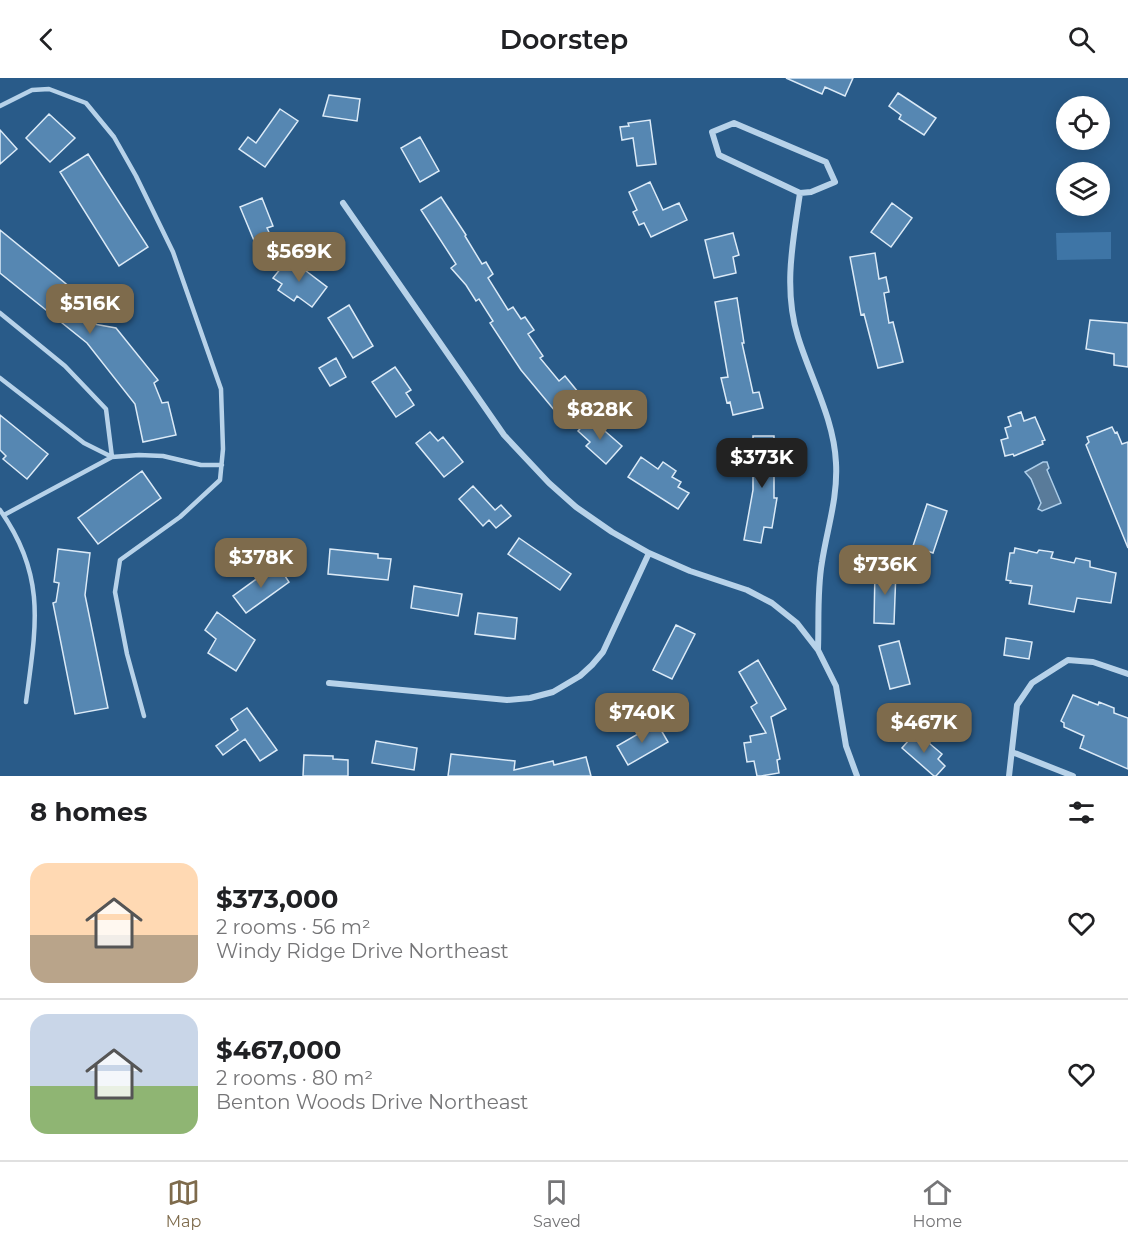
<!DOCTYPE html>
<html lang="en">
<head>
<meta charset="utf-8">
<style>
  :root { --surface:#fff; --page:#f2f2f2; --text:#202124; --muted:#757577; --line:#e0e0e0; --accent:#7e6b4c }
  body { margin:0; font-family:Montserrat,sans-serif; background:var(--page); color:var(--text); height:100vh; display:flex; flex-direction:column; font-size:22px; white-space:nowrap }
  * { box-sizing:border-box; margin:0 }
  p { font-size:20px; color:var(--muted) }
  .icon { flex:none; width:33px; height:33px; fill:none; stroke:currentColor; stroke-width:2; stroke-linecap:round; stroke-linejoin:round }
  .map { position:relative; height:698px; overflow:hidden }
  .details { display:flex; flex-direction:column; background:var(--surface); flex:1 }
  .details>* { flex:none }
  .controls { position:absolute; left:1056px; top:18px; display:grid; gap:12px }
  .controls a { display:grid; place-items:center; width:54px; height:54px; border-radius:50%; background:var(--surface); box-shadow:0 3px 15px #0003; font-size:30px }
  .price { position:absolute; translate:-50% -51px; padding:0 14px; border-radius:12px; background:var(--accent); color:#fff; font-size:20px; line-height:39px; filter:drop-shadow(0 2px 3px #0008) }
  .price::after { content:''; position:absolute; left:50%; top:36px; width:18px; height:14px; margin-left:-9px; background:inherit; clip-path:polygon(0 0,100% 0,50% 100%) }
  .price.current { background:#222; color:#fff }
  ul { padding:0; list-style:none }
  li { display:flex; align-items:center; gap:18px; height:150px; padding:0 30px }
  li+li { border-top:2px solid var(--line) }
  li span { display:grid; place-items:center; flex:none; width:168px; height:120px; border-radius:18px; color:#555 }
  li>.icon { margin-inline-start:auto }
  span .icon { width:72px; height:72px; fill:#fffc; stroke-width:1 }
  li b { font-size:26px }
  h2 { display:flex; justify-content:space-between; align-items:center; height:72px; padding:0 30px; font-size:26px }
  header { display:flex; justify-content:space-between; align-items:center; height:78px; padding:0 30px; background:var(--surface); font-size:27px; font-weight:600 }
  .dock { display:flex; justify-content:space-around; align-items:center; height:84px; border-top:2px solid var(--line); background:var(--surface); font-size:16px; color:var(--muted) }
  .dock a { display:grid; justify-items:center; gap:3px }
  .dock .current { color:var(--accent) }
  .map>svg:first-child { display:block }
  .green { fill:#3e75a6 }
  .water { fill:#597b9a; stroke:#accde9; stroke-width:1.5 }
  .building { fill:#5687b2; stroke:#dbeaf7; stroke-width:1.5 }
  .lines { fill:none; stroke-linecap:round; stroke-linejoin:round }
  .lane { stroke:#b7d2e9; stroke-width:4.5 }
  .street { stroke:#b7d2e9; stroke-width:6 }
</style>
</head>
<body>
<header><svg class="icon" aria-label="back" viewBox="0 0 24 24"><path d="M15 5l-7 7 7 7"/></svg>Doorstep<svg class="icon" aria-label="search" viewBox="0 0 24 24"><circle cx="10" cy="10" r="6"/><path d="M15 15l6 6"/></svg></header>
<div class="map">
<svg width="1128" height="698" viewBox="0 0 1128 698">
  <rect width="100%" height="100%" fill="#295b89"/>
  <path class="green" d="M 1111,154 L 1111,181 L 1057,182 L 1056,155 Z"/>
  <path class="water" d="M 1043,384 L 1047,384 L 1049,390 L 1047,392 L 1061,425 L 1042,433 L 1038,431 L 1041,425 L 1031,401 L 1025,394 Z"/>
  <path class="building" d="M 786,0 L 853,0 L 845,18 L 825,9 L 822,16 Z
    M 898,15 L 936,40 L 924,57 L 899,41 L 901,37 L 889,28 Z
    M 329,17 L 360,21 L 357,43 L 323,38 Z
    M 280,31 L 298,43 L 265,89 L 239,71 L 248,59 L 256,65 Z
    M 49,36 L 75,60 L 50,84 L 26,60 Z
    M 650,42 L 656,86 L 637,88 L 633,60 L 622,62 L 620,49 L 629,48 L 628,45 Z
    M 0,52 L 17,71 L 0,86 Z
    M 420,59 L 439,93 L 420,104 L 401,70 Z
    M 88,76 L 148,169 L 119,188 L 60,94 Z
    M 650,104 L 663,132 L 679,125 L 687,142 L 651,159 L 644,145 L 639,147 L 633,134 L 637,132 L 629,114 Z
    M 441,119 L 466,157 L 465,158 L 482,186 L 486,184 L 493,196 L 488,200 L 508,232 L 513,229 L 521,241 L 525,239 L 534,252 L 528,256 L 543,278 L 540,280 L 559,303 L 565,298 L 578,314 L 573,318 L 578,324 L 560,339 L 521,292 L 490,245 L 493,243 L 479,221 L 476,223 L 466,207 L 451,190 L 456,186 L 421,132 Z
    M 262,120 L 273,148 L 267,150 L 274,165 L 258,172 L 240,129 Z
    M 892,125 L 912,140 L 891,169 L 871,154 Z
    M 0,152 L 103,236 L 94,246 L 116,250 L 158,302 L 154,305 L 162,325 L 168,324 L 176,357 L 143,364 L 135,326 L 87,265 L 0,195 Z
    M 733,155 L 739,177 L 733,179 L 736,195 L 714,200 L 705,162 Z
    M 875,175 L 879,201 L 886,199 L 889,214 L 884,215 L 889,245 L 893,244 L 903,284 L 878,290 L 864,236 L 861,237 L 850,179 Z
    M 289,180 L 327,209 L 312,229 L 297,218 L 294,223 L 278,212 L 282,206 L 273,200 Z
    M 737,220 L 744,265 L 742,265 L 753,315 L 759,314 L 763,330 L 733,337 L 730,324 L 727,325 L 721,300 L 728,299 L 715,224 Z
    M 349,227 L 373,268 L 353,280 L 328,240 Z
    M 1090,242 L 1128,245 L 1128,289 L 1114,287 L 1114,276 L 1086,271 Z
    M 336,280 L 346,299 L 330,308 L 319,290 Z
    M 395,289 L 411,312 L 406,315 L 414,327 L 396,339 L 372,304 Z
    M 1021,334 L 1024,343 L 1035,339 L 1045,362 L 1042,363 L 1043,366 L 1014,378 L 1013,376 L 1005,378 L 1001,362 L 1008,360 L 1005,350 L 1011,348 L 1008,339 Z
    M 0,337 L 48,376 L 27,401 L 3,381 L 6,378 L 0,372 Z
    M 590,340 L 622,368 L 606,386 L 586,368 L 590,364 L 578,353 Z
    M 1112,349 L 1115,355 L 1117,354 L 1122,366 L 1128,364 L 1128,470 L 1086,367 L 1089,364 L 1087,359 Z
    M 430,354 L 438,363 L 443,359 L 463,384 L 444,399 L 416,365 Z
    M 753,358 L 774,358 L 774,420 L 777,420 L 772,450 L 764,449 L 761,465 L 744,462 L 753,412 Z
    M 641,379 L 658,391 L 663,384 L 676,393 L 672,399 L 681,404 L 678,409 L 689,415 L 678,431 L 628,399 Z
    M 142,393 L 161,420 L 98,466 L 78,440 Z
    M 473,408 L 495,432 L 501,427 L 511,438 L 496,450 L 489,442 L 483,448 L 459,421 Z
    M 927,426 L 947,433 L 933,475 L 913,468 Z
    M 519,460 L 571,496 L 560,512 L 508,476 Z
    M 1015,470 L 1037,475 L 1039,472 L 1053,474 L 1051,480 L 1074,485 L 1076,480 L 1090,483 L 1090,489 L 1116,495 L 1111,525 L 1077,520 L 1074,534 L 1029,526 L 1032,508 L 1010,505 L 1011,503 L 1006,502 L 1010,475 L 1014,475 Z
    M 58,471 L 90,475 L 85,517 L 108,630 L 75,636 L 53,525 L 56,524 L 59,505 L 54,504 Z
    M 330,471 L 378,476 L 378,480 L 391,481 L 388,502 L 328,496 Z
    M 277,486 L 289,504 L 246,535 L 233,518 Z
    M 875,491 L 896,492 L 894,546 L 874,545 Z
    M 414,508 L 462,516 L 458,538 L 411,530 Z
    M 217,534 L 255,562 L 236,593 L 208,575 L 216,561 L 205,552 Z
    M 478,535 L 517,540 L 515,561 L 475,556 Z
    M 676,547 L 695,556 L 672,601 L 653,592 Z
    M 1006,560 L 1032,564 L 1029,581 L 1004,577 Z
    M 899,563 L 910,606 L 890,611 L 879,568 Z
    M 758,582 L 786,631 L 771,639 L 780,681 L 777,682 L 779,695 L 761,698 L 757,698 L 754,683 L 747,684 L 744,665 L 751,664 L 750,658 L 766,655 L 751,629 L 757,625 L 739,594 Z
    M 1073,617 L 1098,627 L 1099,624 L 1114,630 L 1114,635 L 1128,640 L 1128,691 L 1080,670 L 1084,658 L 1064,649 L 1064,645 L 1061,643 Z
    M 247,630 L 277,672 L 260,683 L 245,661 L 223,677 L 216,668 L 238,652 L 231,641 Z
    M 657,645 L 668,664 L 628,687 L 617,668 Z
    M 916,654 L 942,676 L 938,681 L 945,688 L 936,698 L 934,698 L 902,670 Z
    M 376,663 L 417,670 L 414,692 L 372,685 Z
    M 451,676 L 515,683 L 514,692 L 553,683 L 554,687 L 586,679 L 591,698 L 448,698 Z
    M 304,677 L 333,678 L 333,681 L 348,682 L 348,698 L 303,698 Z"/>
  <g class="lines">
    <path class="lane" d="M 0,28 L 32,12 L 49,11 L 86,25 L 114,59 L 136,98 L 173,174 L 221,311 L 223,371 L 220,402 L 180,439 L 120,482 L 115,514 L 127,576 L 144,638
      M 0,235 L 65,288 L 106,331 L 112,379 L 84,365 L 0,300
      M 0,432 C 47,498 36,549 26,624
      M 4,437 L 112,379 L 139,377 L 163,378 L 201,387 L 222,387"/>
    <path class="street" d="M 800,115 L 811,114 L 835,104 L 826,84 L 734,45 L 712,54 L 719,77 L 800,115 C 793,163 783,211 798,259 C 811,301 834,341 836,385 C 838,420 827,451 822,484 C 817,512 819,543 818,571
      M 343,125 L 504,357 L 549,405 L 576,429 L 612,454 L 649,475 L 690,493 L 747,512 L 772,525 L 797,545 L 818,572 L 836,608 L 846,668 L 857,698
      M 329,605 L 507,622 L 530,620 L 553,614 L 580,598 L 592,587 L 603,574 L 649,475
      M 1012,674 L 1073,698
      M 1009,698 L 1017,627 L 1032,605 L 1068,582 L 1093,584 L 1128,596"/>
  </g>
</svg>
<div class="controls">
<a><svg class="icon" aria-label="locate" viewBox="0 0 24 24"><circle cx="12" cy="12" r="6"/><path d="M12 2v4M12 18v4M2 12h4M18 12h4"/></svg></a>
<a><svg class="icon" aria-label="layers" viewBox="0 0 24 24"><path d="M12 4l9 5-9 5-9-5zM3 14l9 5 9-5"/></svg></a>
</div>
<b class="price" style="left:299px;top:205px">$569K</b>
<b class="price" style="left:90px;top:257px">$516K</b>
<b class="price" style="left:600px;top:363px">$828K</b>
<b class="price current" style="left:762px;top:411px">$373K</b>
<b class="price" style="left:261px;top:511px">$378K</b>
<b class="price" style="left:885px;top:518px">$736K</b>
<b class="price" style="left:642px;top:666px">$740K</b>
<b class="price" style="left:924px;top:676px">$467K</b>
</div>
<section class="details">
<h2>8 homes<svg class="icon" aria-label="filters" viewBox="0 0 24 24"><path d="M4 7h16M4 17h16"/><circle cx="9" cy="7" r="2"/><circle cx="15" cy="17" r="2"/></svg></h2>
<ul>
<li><span style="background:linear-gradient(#ffd9b3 60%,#b9a48a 0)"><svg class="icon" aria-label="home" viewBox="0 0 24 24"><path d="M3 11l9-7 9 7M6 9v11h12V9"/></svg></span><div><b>$373,000</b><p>2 rooms · 56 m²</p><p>Windy Ridge Drive Northeast</p></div><svg class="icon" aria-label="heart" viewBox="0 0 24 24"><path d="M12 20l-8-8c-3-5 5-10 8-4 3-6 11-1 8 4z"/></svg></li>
<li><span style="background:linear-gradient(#c9d6e8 60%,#8fb573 0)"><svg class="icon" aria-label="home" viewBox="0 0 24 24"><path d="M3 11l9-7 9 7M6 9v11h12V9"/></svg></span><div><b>$467,000</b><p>2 rooms · 80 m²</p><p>Benton Woods Drive Northeast</p></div><svg class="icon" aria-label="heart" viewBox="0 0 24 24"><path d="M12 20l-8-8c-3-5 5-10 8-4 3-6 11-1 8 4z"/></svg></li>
</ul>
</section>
<nav class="dock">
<a class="current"><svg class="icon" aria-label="map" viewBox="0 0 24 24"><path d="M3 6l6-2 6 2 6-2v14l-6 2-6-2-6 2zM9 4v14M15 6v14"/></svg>Map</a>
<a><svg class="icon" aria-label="saved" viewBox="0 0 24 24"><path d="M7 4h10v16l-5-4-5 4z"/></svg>Saved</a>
<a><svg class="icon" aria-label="home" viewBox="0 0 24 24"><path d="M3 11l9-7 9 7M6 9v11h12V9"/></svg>Home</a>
</nav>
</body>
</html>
